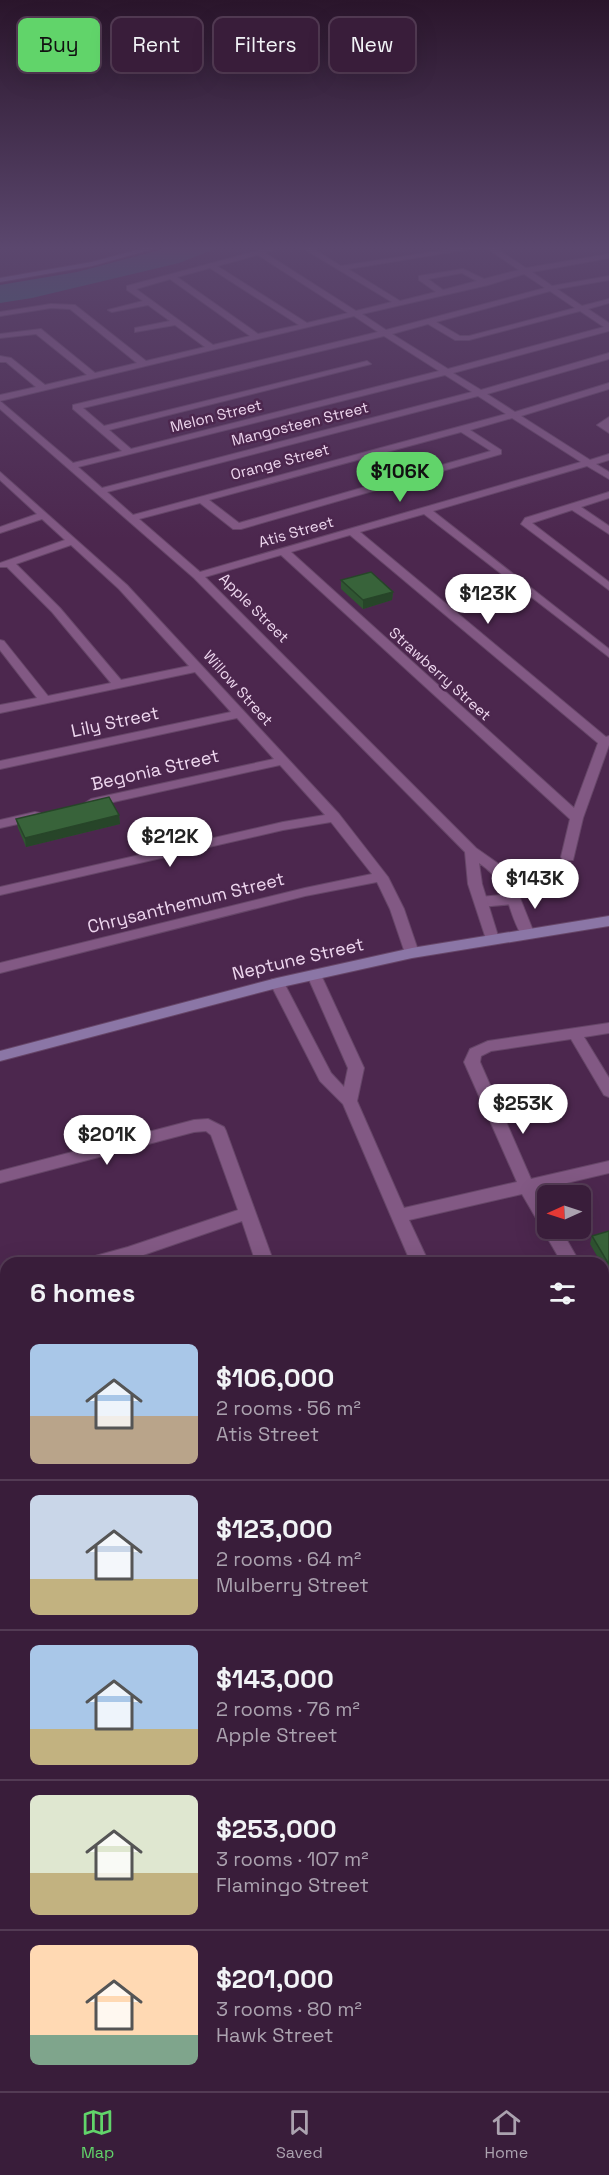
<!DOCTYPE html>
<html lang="en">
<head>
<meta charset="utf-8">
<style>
  :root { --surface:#391d3a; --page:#402642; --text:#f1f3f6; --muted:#aba2af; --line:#533b54; --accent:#61d46a }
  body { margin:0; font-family:"Space Grotesk",sans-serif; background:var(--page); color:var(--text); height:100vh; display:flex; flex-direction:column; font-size:22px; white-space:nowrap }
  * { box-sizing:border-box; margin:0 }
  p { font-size:20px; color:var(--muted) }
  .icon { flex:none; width:33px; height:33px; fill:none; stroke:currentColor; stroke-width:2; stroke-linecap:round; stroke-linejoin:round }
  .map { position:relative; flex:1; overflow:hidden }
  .sheet { position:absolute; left:0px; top:1257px; width:609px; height:834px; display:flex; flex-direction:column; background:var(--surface); border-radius:18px 18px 0 0; box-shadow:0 6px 24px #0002,0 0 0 2px var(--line) }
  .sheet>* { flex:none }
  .banner { position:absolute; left:18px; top:18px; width:573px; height:54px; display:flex; gap:12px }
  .needle { width:39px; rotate:267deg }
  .fabs { position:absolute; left:537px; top:1185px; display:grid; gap:12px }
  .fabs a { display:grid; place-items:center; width:54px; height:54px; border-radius:9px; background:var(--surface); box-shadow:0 6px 24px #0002,0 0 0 2px var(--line); font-size:30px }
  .price { position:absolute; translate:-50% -51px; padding:0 14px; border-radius:21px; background:#fff; color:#222; font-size:20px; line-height:39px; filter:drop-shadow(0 2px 3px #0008) }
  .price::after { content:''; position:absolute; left:50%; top:36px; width:18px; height:14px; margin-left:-9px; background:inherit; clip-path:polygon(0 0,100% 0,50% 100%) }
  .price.on { background:var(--accent); color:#111 }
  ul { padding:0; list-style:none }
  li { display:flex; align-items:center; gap:18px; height:150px; padding:0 30px }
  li+li { border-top:2px solid var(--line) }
  li span { display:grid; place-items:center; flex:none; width:168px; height:120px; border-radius:9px; color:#555 }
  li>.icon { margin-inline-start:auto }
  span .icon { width:72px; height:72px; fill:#fffc; stroke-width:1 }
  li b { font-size:26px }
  h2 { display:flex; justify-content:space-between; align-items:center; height:72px; padding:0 30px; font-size:26px }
  .chip { padding:0 21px; border-radius:9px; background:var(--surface); box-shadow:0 6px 24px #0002,0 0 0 2px var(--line); font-size:21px; line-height:54px }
  .chip.on { background:var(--accent); color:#111 }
  .tab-bar { display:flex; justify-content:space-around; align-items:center; height:84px; border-top:2px solid var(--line); background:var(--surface); font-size:16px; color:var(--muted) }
  .tab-bar a { display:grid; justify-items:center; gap:3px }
  .tab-bar .on { color:var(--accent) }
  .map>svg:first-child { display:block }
  .water { fill:#2d686f }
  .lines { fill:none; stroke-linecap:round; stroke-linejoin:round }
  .stream-far1 { stroke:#2d686f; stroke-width:9 }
  .stream { stroke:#2d686f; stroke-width:11 }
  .lane-casing { stroke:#664668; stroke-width:12 }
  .street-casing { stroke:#664668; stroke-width:2 }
  .secondary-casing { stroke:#664668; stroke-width:2 }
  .lane { stroke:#825984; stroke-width:10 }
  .street { fill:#825984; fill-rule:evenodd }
  .secondary { fill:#8b76a6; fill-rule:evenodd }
  .wall { fill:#305532 }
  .shaded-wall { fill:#274529 }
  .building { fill:#38633a; stroke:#274529; stroke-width:1.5 }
  .labels { text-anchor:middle; stroke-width:5; stroke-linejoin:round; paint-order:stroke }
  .far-street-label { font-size:15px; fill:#eed7ef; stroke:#4c274e }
  .street-label { font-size:18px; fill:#eed7ef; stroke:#4c274e }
</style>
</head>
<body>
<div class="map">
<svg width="609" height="2091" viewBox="0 0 609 2091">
  <rect width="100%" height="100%" fill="#4c274e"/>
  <path class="water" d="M 171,247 L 220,247 L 179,263 L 32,298 L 0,303 L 0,285 L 77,272 Z"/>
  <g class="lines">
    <path class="stream-far1" d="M 603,1364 L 609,1350"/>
    <path class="stream" d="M 479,2085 L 480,2091"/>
    <g class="lane-casing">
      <path id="lane" d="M 480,902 L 514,899"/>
    </g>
    <g class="street-casing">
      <path id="street" d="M 301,247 L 310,247 L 341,266 L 465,247 L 482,247 L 348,269 L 400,301 L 436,292 L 419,280 L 419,276 L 463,269 L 484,279 L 519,270 L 485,247 L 494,247 L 526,268 L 609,254 L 609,258 L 532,272 L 552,286 L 609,276 L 609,280 L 557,289 L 582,306 L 609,299 L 609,303 L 588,309 L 609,323 L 609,331 L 453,373 L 481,390 L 609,353 L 609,359 L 487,394 L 515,412 L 609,383 L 609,389 L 521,416 L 590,460 L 609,454 L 609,460 L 596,464 L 609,472 L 609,479 L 587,466 L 433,511 L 609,649 L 609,657 L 424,514 L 360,532 L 606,737 L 609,736 L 609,745 L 583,818 L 573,860 L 563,860 L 561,857 L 570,819 L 281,555 L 205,577 L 476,848 L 503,867 L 512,878 L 534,933 L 532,936 L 522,936 C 504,905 512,886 479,863 L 482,884 L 499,939 L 492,944 L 487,942 L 468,884 L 465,852 L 194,578 L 0,409 L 0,401 L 73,463 L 122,451 L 73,409 L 73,405 L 378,332 L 354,316 L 0,401 L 0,395 L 36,387 L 6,362 L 0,362 L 0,356 L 11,358 L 45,385 L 87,375 L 36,334 L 0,338 L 0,334 L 41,329 L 95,373 L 137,363 L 70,309 L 51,308 L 0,316 L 0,312 L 51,304 L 75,305 L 146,361 L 205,347 L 175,325 L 135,332 L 135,328 L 170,321 L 148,305 L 112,312 L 108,310 L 143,301 L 127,290 L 127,286 L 268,248 L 272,250 L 265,253 L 356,311 L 392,302 ZM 258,255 L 348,313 L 307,323 L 217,266 ZM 210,268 L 299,325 L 258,334 L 177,277 ZM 462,273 L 477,281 L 443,290 L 428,279 ZM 524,274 L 545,288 L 386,330 L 362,314 L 488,285 ZM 170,279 L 250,336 L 213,345 L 136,289 ZM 550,291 L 575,308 L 469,336 L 460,336 L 436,322 ZM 580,311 L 604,327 L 448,369 L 392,334 L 428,324 L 455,340 L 469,340 ZM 384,336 L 439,371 L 131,449 L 109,430 L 371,364 L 367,361 L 104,426 L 83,408 ZM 445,375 L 472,392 L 102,488 L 78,467 ZM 478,396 L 506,414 L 133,515 L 107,492 ZM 512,418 L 581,462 L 200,572 L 139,519 L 200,503 L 233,529 L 241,529 L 501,454 L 501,450 L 470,430 ZM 461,432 L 491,451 L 239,523 L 209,500 ZM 350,535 L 598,743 L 574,808 L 291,552 Z
        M 609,417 L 609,433 L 597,425 Z
        M 0,472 L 127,585 L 339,814 L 388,877 L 404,909 L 419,953 L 417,956 L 407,956 L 405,953 L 390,909 L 377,882 L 305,896 L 0,973 L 0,963 L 305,888 L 372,874 L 331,822 L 283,830 L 0,895 L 0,887 L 283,822 L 325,815 L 280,765 L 91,807 L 85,803 L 91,799 L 274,759 L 237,718 L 0,769 L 0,761 L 231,712 L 195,672 L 0,713 L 0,705 L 37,698 L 0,650 L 0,640 L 4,641 L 48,696 L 111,683 L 52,612 L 7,567 L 0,567 L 0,563 L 65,540 L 42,519 L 0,533 L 0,527 L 37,514 L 0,480 ZM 71,545 L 119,589 L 189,666 L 121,680 L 60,608 L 16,564 Z
        M 609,492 L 609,498 L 581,507 L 609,526 L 609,534 L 572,510 L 532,523 L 609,582 L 609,590 L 521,524 L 525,518 Z
        M 35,812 L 40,813 L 41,816 L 40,819 L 0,828 L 0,820 Z
        M 314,970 L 321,975 L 364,1068 L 357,1101 L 404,1208 L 517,1182 L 464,1062 L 470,1049 L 488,1041 L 609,1023 L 609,1033 L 584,1037 L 609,1078 L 609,1097 L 604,1095 L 571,1039 L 491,1051 L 481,1056 L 480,1062 L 531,1179 L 609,1161 L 609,1173 L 537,1190 L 548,1207 L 548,1228 L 560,1228 L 580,1263 L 562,1263 L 522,1194 L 409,1220 L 429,1263 L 411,1263 L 343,1104 L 320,1081 L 270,983 L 272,979 L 282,979 L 331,1073 L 344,1087 L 348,1068 L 307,975 Z
        M 208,1119 L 224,1127 L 226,1131 L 274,1263 L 256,1263 L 242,1221 L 120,1263 L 85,1263 L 88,1258 L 128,1247 L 238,1210 L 211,1135 L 206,1131 L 194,1132 L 0,1183 L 0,1171 L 194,1120 Z
        M 6,1339 L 6,1355 L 0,1356 L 0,1340 Z
        M 6,1469 L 6,1487 L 0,1489 L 0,1471 Z
        M 603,1618 L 609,1620 L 609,1649 L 603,1647 Z
        M 6,1978 L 6,2002 L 0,2004 L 0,1980 Z
        M 603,2064 L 609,2066 L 609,2091 L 597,2091 L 594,2085 L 603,2085 Z
        M 378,2085 L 402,2085 L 404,2091 L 379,2091 Z"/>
    </g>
    <g class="secondary-casing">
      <path id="secondary" d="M 148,247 L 160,247 L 92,266 L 0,282 L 0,278 L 92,262 Z
        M 609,916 L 609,926 L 412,958 L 277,988 L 0,1061 L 0,1051 L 277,978 L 412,948 Z"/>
    </g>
    <use href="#lane" class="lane"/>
    <use href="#street" class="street"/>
    <use href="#secondary" class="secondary"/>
  </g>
  <path class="wall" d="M 341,580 L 393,592 L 392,600 L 363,609 L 341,589 Z
    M 119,815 L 120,824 L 26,847 L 18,828 L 16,819 Z
    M 609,1231 L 609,1271 L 606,1272 L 603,1267 L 603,1263 L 601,1263 L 590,1244 L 592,1236 Z
    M 6,1682 L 6,1738 L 0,1739 L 0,1683 Z"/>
  <path class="shaded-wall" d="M 393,592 L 392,600 L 363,609 L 363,600 Z
    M 119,815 L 120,824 L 26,847 L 25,838 Z
    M 608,1263 L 609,1271 L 606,1272 Z"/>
  <path class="building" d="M 371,572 L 393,592 L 363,600 L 341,580 Z
    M 109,797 L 119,815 L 25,838 L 16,819 Z
    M 609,1231 L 609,1263 L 608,1263 L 592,1236 Z
    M 6,1682 L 6,1730 L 0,1732 L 0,1683 Z"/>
  <linearGradient id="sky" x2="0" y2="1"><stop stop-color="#2a152b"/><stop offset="0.46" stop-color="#5b476e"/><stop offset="1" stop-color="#5b476e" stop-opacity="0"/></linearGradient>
  <rect width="609" height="539" fill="url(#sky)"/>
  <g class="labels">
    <g class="far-street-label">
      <text transform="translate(216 416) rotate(-14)" y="5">Melon Street</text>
      <text transform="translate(300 424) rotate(-14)" y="5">Mangosteen Street</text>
      <text transform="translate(280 462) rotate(-15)" y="5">Orange Street</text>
      <text transform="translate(296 532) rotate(-16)" y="5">Atis Street</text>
      <text transform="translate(254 608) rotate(45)" y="5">Apple Street</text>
      <text transform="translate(440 674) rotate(42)" y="5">Strawberry Street</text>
      <text transform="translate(238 688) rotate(48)" y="5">Willow Street</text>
    </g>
    <g class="street-label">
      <text transform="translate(115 722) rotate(-12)" y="6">Lily Street</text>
      <text transform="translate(155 770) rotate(-13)" y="6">Begonia Street</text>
      <text transform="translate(186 903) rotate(-14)" y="6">Chrysanthemum Street</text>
      <text transform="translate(298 959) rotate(-13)" y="6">Neptune Street</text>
    </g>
  </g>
</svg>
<div class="fabs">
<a><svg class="needle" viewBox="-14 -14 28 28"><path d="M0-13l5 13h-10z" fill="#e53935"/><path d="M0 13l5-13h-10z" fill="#aba2af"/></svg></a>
</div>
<b class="price on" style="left:400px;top:503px">$106K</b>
<b class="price" style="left:488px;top:625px">$123K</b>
<b class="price" style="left:170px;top:868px">$212K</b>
<b class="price" style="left:535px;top:910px">$143K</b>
<b class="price" style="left:523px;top:1135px">$253K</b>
<b class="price" style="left:107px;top:1166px">$201K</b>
<div class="banner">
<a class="chip on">Buy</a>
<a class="chip">Rent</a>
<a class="chip">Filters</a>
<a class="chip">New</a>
</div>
<section class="sheet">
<h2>6 homes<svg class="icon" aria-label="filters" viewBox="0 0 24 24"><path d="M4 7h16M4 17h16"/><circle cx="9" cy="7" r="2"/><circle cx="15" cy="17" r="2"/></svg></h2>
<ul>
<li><span style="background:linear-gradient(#a9c7e8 60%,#b9a48a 0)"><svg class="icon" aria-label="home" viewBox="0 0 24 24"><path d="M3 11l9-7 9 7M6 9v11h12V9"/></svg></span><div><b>$106,000</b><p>2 rooms · 56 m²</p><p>Atis Street</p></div></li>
<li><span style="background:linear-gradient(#c9d6e8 70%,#c2b280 0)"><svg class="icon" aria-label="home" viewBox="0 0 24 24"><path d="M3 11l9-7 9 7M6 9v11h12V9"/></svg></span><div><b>$123,000</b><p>2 rooms · 64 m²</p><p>Mulberry Street</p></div></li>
<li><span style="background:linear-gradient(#a9c7e8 70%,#c2b280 0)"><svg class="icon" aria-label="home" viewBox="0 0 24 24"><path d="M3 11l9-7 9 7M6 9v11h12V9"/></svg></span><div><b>$143,000</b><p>2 rooms · 76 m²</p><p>Apple Street</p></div></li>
<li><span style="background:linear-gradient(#dfe7d0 65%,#c2b280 0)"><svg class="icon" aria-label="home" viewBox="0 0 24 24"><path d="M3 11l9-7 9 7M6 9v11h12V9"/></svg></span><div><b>$253,000</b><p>3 rooms · 107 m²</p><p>Flamingo Street</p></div></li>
<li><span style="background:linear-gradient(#ffd9b3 75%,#7fa58c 0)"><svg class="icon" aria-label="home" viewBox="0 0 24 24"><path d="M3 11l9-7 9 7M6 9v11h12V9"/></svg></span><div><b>$201,000</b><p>3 rooms · 80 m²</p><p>Hawk Street</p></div></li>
</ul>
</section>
</div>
<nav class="tab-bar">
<a class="on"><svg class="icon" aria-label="map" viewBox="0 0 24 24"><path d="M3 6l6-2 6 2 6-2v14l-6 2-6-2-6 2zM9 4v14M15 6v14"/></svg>Map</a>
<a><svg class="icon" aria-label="saved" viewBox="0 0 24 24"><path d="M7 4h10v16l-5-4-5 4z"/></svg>Saved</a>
<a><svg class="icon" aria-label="home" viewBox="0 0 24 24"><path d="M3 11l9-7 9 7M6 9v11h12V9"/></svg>Home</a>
</nav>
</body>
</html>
